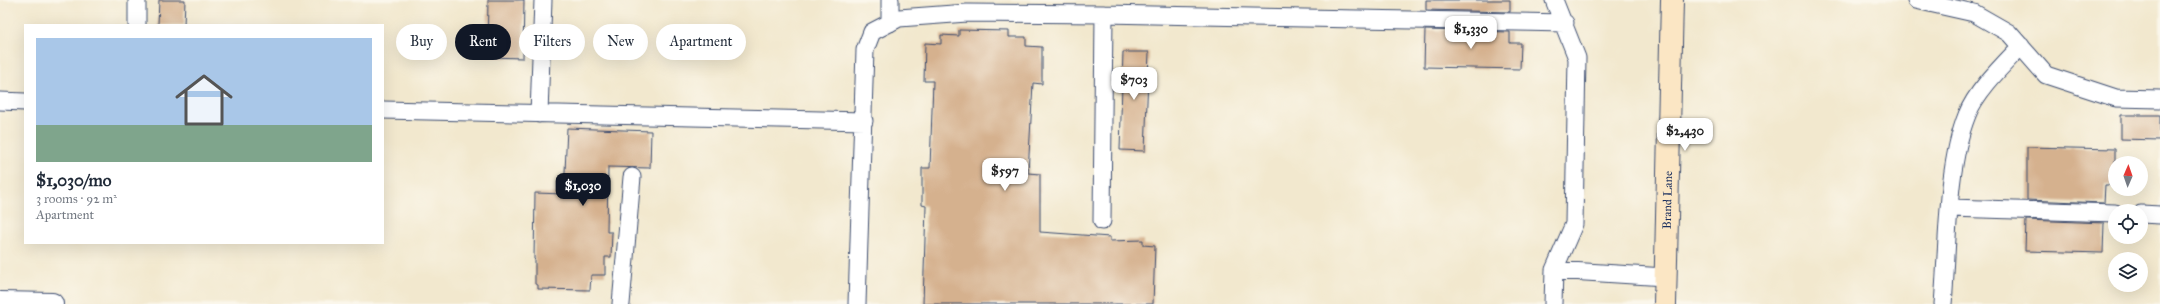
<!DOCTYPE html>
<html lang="en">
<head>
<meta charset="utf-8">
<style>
  :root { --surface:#fff; --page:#f2f2f3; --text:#1f2937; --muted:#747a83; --line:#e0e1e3; --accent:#111827 }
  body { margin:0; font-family:"IM FELL Great Primer",serif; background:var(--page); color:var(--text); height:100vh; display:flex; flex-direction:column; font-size:15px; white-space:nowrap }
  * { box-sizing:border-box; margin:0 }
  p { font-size:13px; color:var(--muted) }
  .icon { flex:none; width:22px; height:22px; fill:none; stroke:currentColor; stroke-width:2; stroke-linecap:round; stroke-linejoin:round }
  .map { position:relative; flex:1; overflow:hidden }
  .side { position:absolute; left:24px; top:24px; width:360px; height:220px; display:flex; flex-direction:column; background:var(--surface); border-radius:0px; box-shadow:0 4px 16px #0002 }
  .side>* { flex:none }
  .guide { position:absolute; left:396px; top:24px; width:380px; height:36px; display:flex; gap:8px }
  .needle { width:26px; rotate:2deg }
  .fabs { position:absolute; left:2108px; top:156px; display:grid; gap:8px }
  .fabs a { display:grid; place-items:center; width:40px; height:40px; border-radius:50%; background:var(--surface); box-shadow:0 4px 16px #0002; font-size:20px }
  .price { position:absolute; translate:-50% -34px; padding:0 9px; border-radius:8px; background:#fff; color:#222; font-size:13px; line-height:26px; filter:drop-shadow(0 1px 2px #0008) }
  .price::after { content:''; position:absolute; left:50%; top:24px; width:12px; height:9px; margin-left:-6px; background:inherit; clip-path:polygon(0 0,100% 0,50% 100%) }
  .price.selected { background:var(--accent); color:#fff }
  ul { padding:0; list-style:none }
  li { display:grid; align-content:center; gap:8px; height:212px; padding:0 12px }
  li+li { border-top:1px solid var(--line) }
  li span { display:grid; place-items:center; height:124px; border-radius:0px; color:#555 }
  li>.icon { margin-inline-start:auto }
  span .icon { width:72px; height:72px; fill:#fffc; stroke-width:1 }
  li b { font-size:17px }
  .pill { padding:0 14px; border-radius:18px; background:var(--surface); box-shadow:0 4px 16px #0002; font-size:14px; line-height:36px }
  .pill.selected { background:var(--accent); color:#fff }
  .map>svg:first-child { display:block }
  .building { fill:#d5b18e }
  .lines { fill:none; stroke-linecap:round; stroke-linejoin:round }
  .lane-casing { stroke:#3b4b6f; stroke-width:19 }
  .street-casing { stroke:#3b4b6f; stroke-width:24 }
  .secondary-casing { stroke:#3b4b6f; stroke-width:24 }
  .lane { stroke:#fff; stroke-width:17 }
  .street { stroke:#fff; stroke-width:22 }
  .secondary { stroke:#fbe6c4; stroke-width:22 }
  .labels { text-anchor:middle; stroke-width:4; stroke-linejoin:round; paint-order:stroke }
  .street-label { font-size:12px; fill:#1b2f5e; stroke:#fbf7ec }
</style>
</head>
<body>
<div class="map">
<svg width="2160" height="304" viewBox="0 0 2160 304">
  <rect width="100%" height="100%" fill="#fbf7ec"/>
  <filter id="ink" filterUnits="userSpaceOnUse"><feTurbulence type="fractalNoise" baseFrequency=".025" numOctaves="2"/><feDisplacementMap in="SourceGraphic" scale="8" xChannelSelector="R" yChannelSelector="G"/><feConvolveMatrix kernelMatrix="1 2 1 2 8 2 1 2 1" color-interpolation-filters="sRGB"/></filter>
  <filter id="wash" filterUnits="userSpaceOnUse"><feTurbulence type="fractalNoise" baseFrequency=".012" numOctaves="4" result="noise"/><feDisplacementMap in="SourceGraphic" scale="16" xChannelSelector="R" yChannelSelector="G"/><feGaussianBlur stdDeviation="0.9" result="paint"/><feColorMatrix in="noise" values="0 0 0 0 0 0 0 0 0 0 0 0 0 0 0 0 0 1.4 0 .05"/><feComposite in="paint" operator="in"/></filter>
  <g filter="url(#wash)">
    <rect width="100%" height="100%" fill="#f2e8ce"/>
    <g id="blocks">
      <path class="building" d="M 159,0 L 185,0 L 184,25 L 158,25 Z
        M 488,0 L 524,0 L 523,58 L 487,57 Z
        M 1426,0 L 1510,0 L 1510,12 L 1426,10 Z
        M 959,30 L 1009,31 L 1009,37 L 1026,37 L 1026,46 L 1042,47 L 1042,84 L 1033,83 L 1028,173 L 1040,174 L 1040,232 L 1110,237 L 1110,241 L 1143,240 L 1143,245 L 1155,246 L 1153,304 L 923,304 L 926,206 L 922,205 L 922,168 L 930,168 L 933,81 L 924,81 L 925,43 L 941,44 L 941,35 L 959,36 Z
        M 1425,30 L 1510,32 L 1510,43 L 1521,43 L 1520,69 L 1424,67 Z
        M 1123,52 L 1149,52 L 1145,151 L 1120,150 Z
        M 2121,115 L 2160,115 L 2160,140 L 2121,139 Z
        M 567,128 L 651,131 L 650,168 L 608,167 L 607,232 L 612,232 L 611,257 L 605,257 L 605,275 L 591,275 L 590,290 L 538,289 L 538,285 L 535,284 L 535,260 L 534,259 L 535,193 L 564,194 Z
        M 2027,147 L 2115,149 L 2115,185 L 2105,185 L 2104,203 L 2027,200 Z
        M 2026,220 L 2104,223 L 2103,253 L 2025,251 Z"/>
    </g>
  </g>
  <g filter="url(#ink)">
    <use href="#blocks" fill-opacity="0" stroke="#3b4b6f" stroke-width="1"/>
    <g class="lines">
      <g class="lane-casing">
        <path id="lane" d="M 1916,0 L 1974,13 L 2009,33 L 2046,75 L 2116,98 L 2160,99
          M 890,23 L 890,0
          M 137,25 L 137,0
          M 0,101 L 25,102
          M 383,110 L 864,121
          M 539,114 L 543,0
          M 1950,208 L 2115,213
          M 2141,214 L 2160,215
          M 1102,221 L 1104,14
          M 1554,270 L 1665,277
          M 621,304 L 632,177
          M 857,304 L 865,50 L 872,32 L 899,18 L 967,13 L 1104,14 L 1565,23
          M 1553,304 L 1554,270 L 1574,224 L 1577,58 L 1554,0
          M 1943,304 C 1948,247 1946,167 1967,115 C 1976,91 2004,64 2021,46"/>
      </g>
      <g class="street-casing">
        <path id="street" d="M 0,303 L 52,304"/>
      </g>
      <g class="secondary-casing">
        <g id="secondary">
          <path id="s1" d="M 1665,304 L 1672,0"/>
        </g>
      </g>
      <use href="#lane" class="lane"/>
      <use href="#street" class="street"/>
      <use href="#secondary" class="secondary"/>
    </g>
  </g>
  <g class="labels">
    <g class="street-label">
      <text dy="4" stroke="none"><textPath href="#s1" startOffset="104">Brand Lane</textPath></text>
    </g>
  </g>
</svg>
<div class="fabs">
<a><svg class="needle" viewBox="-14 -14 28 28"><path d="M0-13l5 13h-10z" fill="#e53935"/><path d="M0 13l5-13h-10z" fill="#747a83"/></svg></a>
<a><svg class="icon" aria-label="locate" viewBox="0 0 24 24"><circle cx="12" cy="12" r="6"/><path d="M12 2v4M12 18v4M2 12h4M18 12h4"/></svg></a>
<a><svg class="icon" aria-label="layers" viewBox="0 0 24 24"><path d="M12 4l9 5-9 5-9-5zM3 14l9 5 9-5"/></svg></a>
</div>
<b class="price" style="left:1471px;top:50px">$1,330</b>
<b class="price" style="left:1134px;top:101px">$703</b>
<b class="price" style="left:1685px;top:152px">$2,430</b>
<b class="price" style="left:1005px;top:192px">$597</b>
<b class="price selected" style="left:583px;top:207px">$1,030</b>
<div class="guide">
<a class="pill">Buy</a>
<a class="pill selected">Rent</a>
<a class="pill">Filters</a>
<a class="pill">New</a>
<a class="pill">Apartment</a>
</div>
<section class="side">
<ul>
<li><span style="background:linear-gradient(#a9c7e8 70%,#7fa58c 0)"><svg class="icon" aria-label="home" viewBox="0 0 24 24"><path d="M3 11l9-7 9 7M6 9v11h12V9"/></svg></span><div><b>$1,030/mo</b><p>3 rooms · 92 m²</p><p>Apartment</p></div></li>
</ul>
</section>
</div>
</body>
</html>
